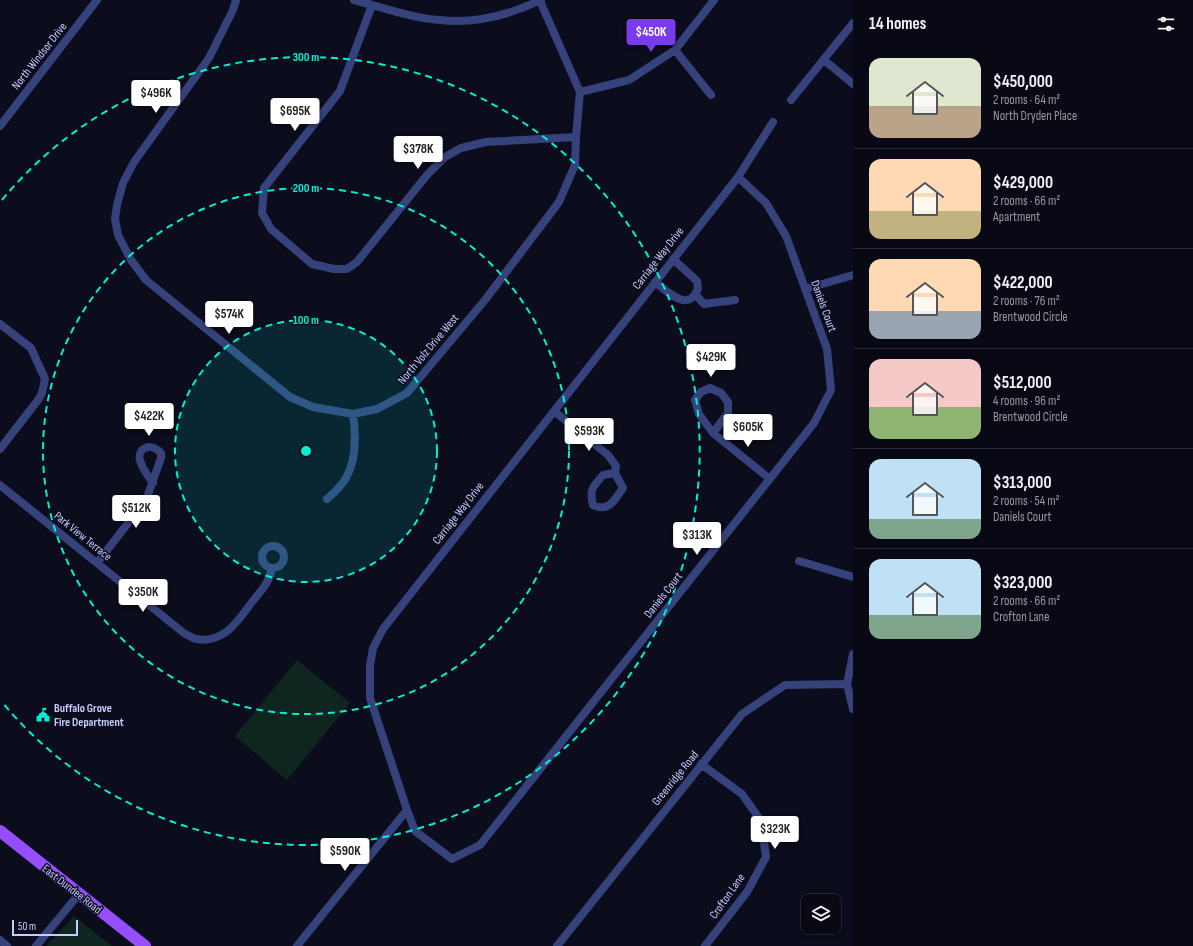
<!DOCTYPE html>
<html lang="en">
<head>
<meta charset="utf-8">
<style>
  :root { --surface:#080915; --page:#161722; --text:#f1f3f6; --muted:#989aa0; --line:#292a34; --accent:#7c3aed }
  body { margin:0; font-family:"Sofia Sans Condensed",sans-serif; background:var(--page); color:var(--text); height:100vh; display:flex; flex-direction:column; font-size:15px; white-space:nowrap }
  * { box-sizing:border-box; margin:0 }
  p { font-size:13px; color:var(--muted) }
  .icon { flex:none; width:22px; height:22px; fill:none; stroke:currentColor; stroke-width:2; stroke-linecap:round; stroke-linejoin:round }
  .map { position:relative; flex:1; overflow:hidden }
  .details { display:flex; flex-direction:column; background:var(--surface); width:340px }
  .details>* { flex:none }
  .buttons { position:absolute; left:801px; top:894px; display:grid; gap:8px }
  .buttons a { display:grid; place-items:center; width:40px; height:40px; border-radius:8px; background:var(--surface); box-shadow:0 2px 6px #0003,0 0 0 1px var(--line); font-size:20px }
  .scale { position:absolute; left:12px; bottom:10px; width:66px; box-sizing:border-box; padding-left:4px; border:2px solid #c6ccff; border-top:0; font-size:11px; line-height:14px; white-space:nowrap; color:#c6ccff; -webkit-text-stroke:3px #0b0c1c; paint-order:stroke }
  .price { position:absolute; translate:-50% -34px; padding:0 9px; border-radius:4px; background:#fff; color:#222; font-size:13px; line-height:26px; filter:drop-shadow(0 1px 2px #0008) }
  .price::after { content:''; position:absolute; left:50%; top:24px; width:12px; height:9px; margin-left:-6px; background:inherit; clip-path:polygon(0 0,100% 0,50% 100%) }
  .price.selected { background:var(--accent); color:#fff }
  ul { padding:0; list-style:none }
  li { display:flex; align-items:center; gap:12px; height:100px; padding:0 16px }
  li+li { border-top:1px solid var(--line) }
  li span { display:grid; place-items:center; flex:none; width:112px; height:80px; border-radius:12px; color:#555 }
  li>.icon { margin-inline-start:auto }
  span .icon { width:48px; height:48px; fill:#fffc; stroke-width:1 }
  li b { font-size:17px }
  h2 { display:flex; justify-content:space-between; align-items:center; height:48px; padding:0 16px; font-size:17px }
  main { display:flex; flex:1; min-height:0 }
  .map>svg:first-child { display:block }
  .green { fill:#0e2520 }
  .lines { fill:none; stroke-linecap:round; stroke-linejoin:round }
  .street { stroke:#36427b; stroke-width:8 }
  .primary { stroke:#964dfe; stroke-width:12 }
  .ring { fill:none; stroke:#01f0d4; stroke-width:2; stroke-dasharray:7 5 }
  .labels { text-anchor:middle; stroke-width:3; stroke-linejoin:round; paint-order:stroke }
  .street-label { font-size:12px; fill:#c6ccff; stroke:#0b0c1c }
  .poi-label { font-size:12px; font-weight:bold; fill:#c6ccff; stroke:#0b0c1c; text-anchor:start }
  .centre { fill:#01f0d4; stroke:#0b0c1c; stroke-width:2 }
  .ring-label { font-size:12px; text-anchor:middle; font-weight:bold; fill:#01f0d4; stroke:#0b0c1c; stroke-width:3; stroke-linejoin:round; paint-order:stroke }
</style>
</head>
<body>
<main>
<div class="map">
<svg width="853" height="946" viewBox="0 0 853 946">
  <rect width="100%" height="100%" fill="#0b0c1c"/>
  <path class="green" d="M 297,660 L 350,703 L 287,780 L 235,736 Z
    M 74,916 L 112,946 L 46,946 Z"/>
  <g class="lines">
    <path class="street" d="M 236,0 L 233,10 L 209,58 L 134,162 L 123,183 L 117,205 L 115,219 L 118,235 L 131,260 L 146,280 L 290,397 L 313,407 L 353,414 L 377,409 L 407,393 L 485,300 L 559,202 L 575,165 L 576,137 L 580,92 L 540,1
      M 354,0 C 382,7 411,18 440,20 C 475,24 509,15 541,0
      M 372,5 L 340,91 L 264,188 L 262,213 L 271,229 L 312,264 L 334,269 L 347,269 L 357,262 L 427,175 L 445,157 L 461,148 L 486,142 L 576,137
      M 675,50 L 711,95
      M 824,60 L 853,84
      M 580,92 L 629,80 L 675,50 L 714,0
      M 791,100 L 853,23
      M 0,126 L 97,0
      M 738,177 L 766,203 L 786,236 L 827,349 L 831,390 L 814,423 L 480,845 L 452,859 L 415,831 L 407,810 L 370,698 L 370,666 L 373,648 L 383,629 L 738,177 L 773,122
      M 655,282 C 663,288 680,305 690,299 C 694,297 696,292 698,289 L 697,281 L 673,259
      M 805,289 L 853,275
      M 695,294 L 704,304 L 735,300
      M 0,324 L 31,348 L 45,379 L 42,393 L 38,400 L 0,449
      M 554,411 L 608,455 L 616,466 L 615,473 L 623,488 C 615,499 609,513 593,505 C 589,489 593,487 603,475 L 615,473
      M 713,433 L 728,413 L 728,402 L 721,393 L 710,388 L 701,392 L 695,400 L 699,414 L 713,433 L 770,479
      M 0,485 L 185,634 C 188,635 192,638 196,639 C 224,644 238,621 252,602 C 260,592 270,582 272,568
      M 327,499 C 334,493 341,486 346,478 C 357,459 356,435 353,414
      M262 557a11 11 0 1 1 22 0a11 11 0 1 1-22 0Z
      M 799,561 L 853,577
      M 97,563 L 146,500 L 161,458 L 161,453 C 150,441 135,449 141,463 C 143,470 149,477 153,483
      M 853,654 L 847,684 L 853,709
      M 701,764 L 742,794 L 761,821 L 766,857 L 747,892 L 705,946
      M 0,940 L 7,946
      M 36,946 L 79,894
      M 297,946 L 407,810
      M 557,946 L 742,714 L 785,685 L 847,684"/>
    <path class="primary" d="M 0,831 L 145,946"/>
  </g>
  <circle cx="306" cy="451" r="131" fill="#01f0d4" fill-opacity=".12"/>
  <g class="ring">
    <circle cx="306" cy="451" r="131"/>
    <circle cx="306" cy="451" r="263"/>
    <path d="M2 200A394 394 0 1 1 2 702"/>
  </g>
  <defs>
    <g id="civic-bare" transform="scale(1.08)"><path d="M-.6-6.5H3V-4.5H.6V-3L4-1V1h2V6H-6V1h2V-1L-.6-3ZM-1.2 2.5V6h2.4V2.5Z" fill="#01f0d4" stroke="#0b0c1c" stroke-width="2.5" paint-order="stroke"/></g>
  </defs>
  <g fill-rule="evenodd">
    <use href="#civic-bare" x="43" y="715"/>
  </g>
  <g class="labels">
    <g class="street-label">
      <text transform="translate(39 56) rotate(-52)" y="4">North Windsor Drive</text>
      <text transform="translate(658 258) rotate(-52)" y="4">Carriage Way Drive</text>
      <text transform="translate(824 306) rotate(70)" y="4">Daniels Court</text>
      <text transform="translate(428 349) rotate(-50)" y="4">North Volz Drive West</text>
      <text transform="translate(458 513) rotate(-52)" y="4">Carriage Way Drive</text>
      <text transform="translate(83 536) rotate(39)" y="4">Park View Terrace</text>
      <text transform="translate(663 595) rotate(-52)" y="4">Daniels Court</text>
      <text transform="translate(675 778) rotate(-51)" y="4">Greenridge Road</text>
      <text transform="translate(72 889) rotate(38)" y="4">East Dundee Road</text>
      <text transform="translate(727 896) rotate(-55)" y="4">Crofton Lane</text>
    </g>
    <g class="poi-label">
      <text x="54" y="712">Buffalo Grove<tspan x="54" dy="14">Fire Department</tspan></text>
    </g>
  </g>
  <circle cx="306" cy="451" r="6" class="centre"/>
  <g class="ring-label">
    <text x="306" y="61">300 m</text>
    <text x="306" y="192">200 m</text>
    <text x="306" y="324">100 m</text>
  </g>
</svg>
<div class="buttons">
<a><svg class="icon" aria-label="layers" viewBox="0 0 24 24"><path d="M12 4l9 5-9 5-9-5zM3 14l9 5 9-5"/></svg></a>
</div>
<div class="scale">50 m</div>
<b class="price selected" style="left:651px;top:53px">$450K</b>
<b class="price" style="left:156px;top:114px">$496K</b>
<b class="price" style="left:295px;top:132px">$695K</b>
<b class="price" style="left:418px;top:170px">$378K</b>
<b class="price" style="left:229px;top:335px">$574K</b>
<b class="price" style="left:711px;top:378px">$429K</b>
<b class="price" style="left:149px;top:437px">$422K</b>
<b class="price" style="left:748px;top:448px">$605K</b>
<b class="price" style="left:589px;top:452px">$593K</b>
<b class="price" style="left:136px;top:529px">$512K</b>
<b class="price" style="left:697px;top:556px">$313K</b>
<b class="price" style="left:143px;top:613px">$350K</b>
<b class="price" style="left:775px;top:850px">$323K</b>
<b class="price" style="left:345px;top:872px">$590K</b>
</div>
<section class="details">
<h2>14 homes<svg class="icon" aria-label="filters" viewBox="0 0 24 24"><path d="M4 7h16M4 17h16"/><circle cx="9" cy="7" r="2"/><circle cx="15" cy="17" r="2"/></svg></h2>
<ul>
<li><span style="background:linear-gradient(#dfe7d0 60%,#b9a48a 0)"><svg class="icon" aria-label="home" viewBox="0 0 24 24"><path d="M3 11l9-7 9 7M6 9v11h12V9"/></svg></span><div><b>$450,000</b><p>2 rooms · 64 m²</p><p>North Dryden Place</p></div></li>
<li><span style="background:linear-gradient(#ffd9b3 65%,#c2b280 0)"><svg class="icon" aria-label="home" viewBox="0 0 24 24"><path d="M3 11l9-7 9 7M6 9v11h12V9"/></svg></span><div><b>$429,000</b><p>2 rooms · 66 m²</p><p>Apartment</p></div></li>
<li><span style="background:linear-gradient(#ffd9b3 65%,#9aa5b1 0)"><svg class="icon" aria-label="home" viewBox="0 0 24 24"><path d="M3 11l9-7 9 7M6 9v11h12V9"/></svg></span><div><b>$422,000</b><p>2 rooms · 76 m²</p><p>Brentwood Circle</p></div></li>
<li><span style="background:linear-gradient(#f6c9c9 60%,#8fb573 0)"><svg class="icon" aria-label="home" viewBox="0 0 24 24"><path d="M3 11l9-7 9 7M6 9v11h12V9"/></svg></span><div><b>$512,000</b><p>4 rooms · 96 m²</p><p>Brentwood Circle</p></div></li>
<li><span style="background:linear-gradient(#bfe0f5 75%,#7fa58c 0)"><svg class="icon" aria-label="home" viewBox="0 0 24 24"><path d="M3 11l9-7 9 7M6 9v11h12V9"/></svg></span><div><b>$313,000</b><p>2 rooms · 54 m²</p><p>Daniels Court</p></div></li>
<li><span style="background:linear-gradient(#bfe0f5 70%,#7fa58c 0)"><svg class="icon" aria-label="home" viewBox="0 0 24 24"><path d="M3 11l9-7 9 7M6 9v11h12V9"/></svg></span><div><b>$323,000</b><p>2 rooms · 66 m²</p><p>Crofton Lane</p></div></li>
</ul>
</section>
</main>
</body>
</html>
